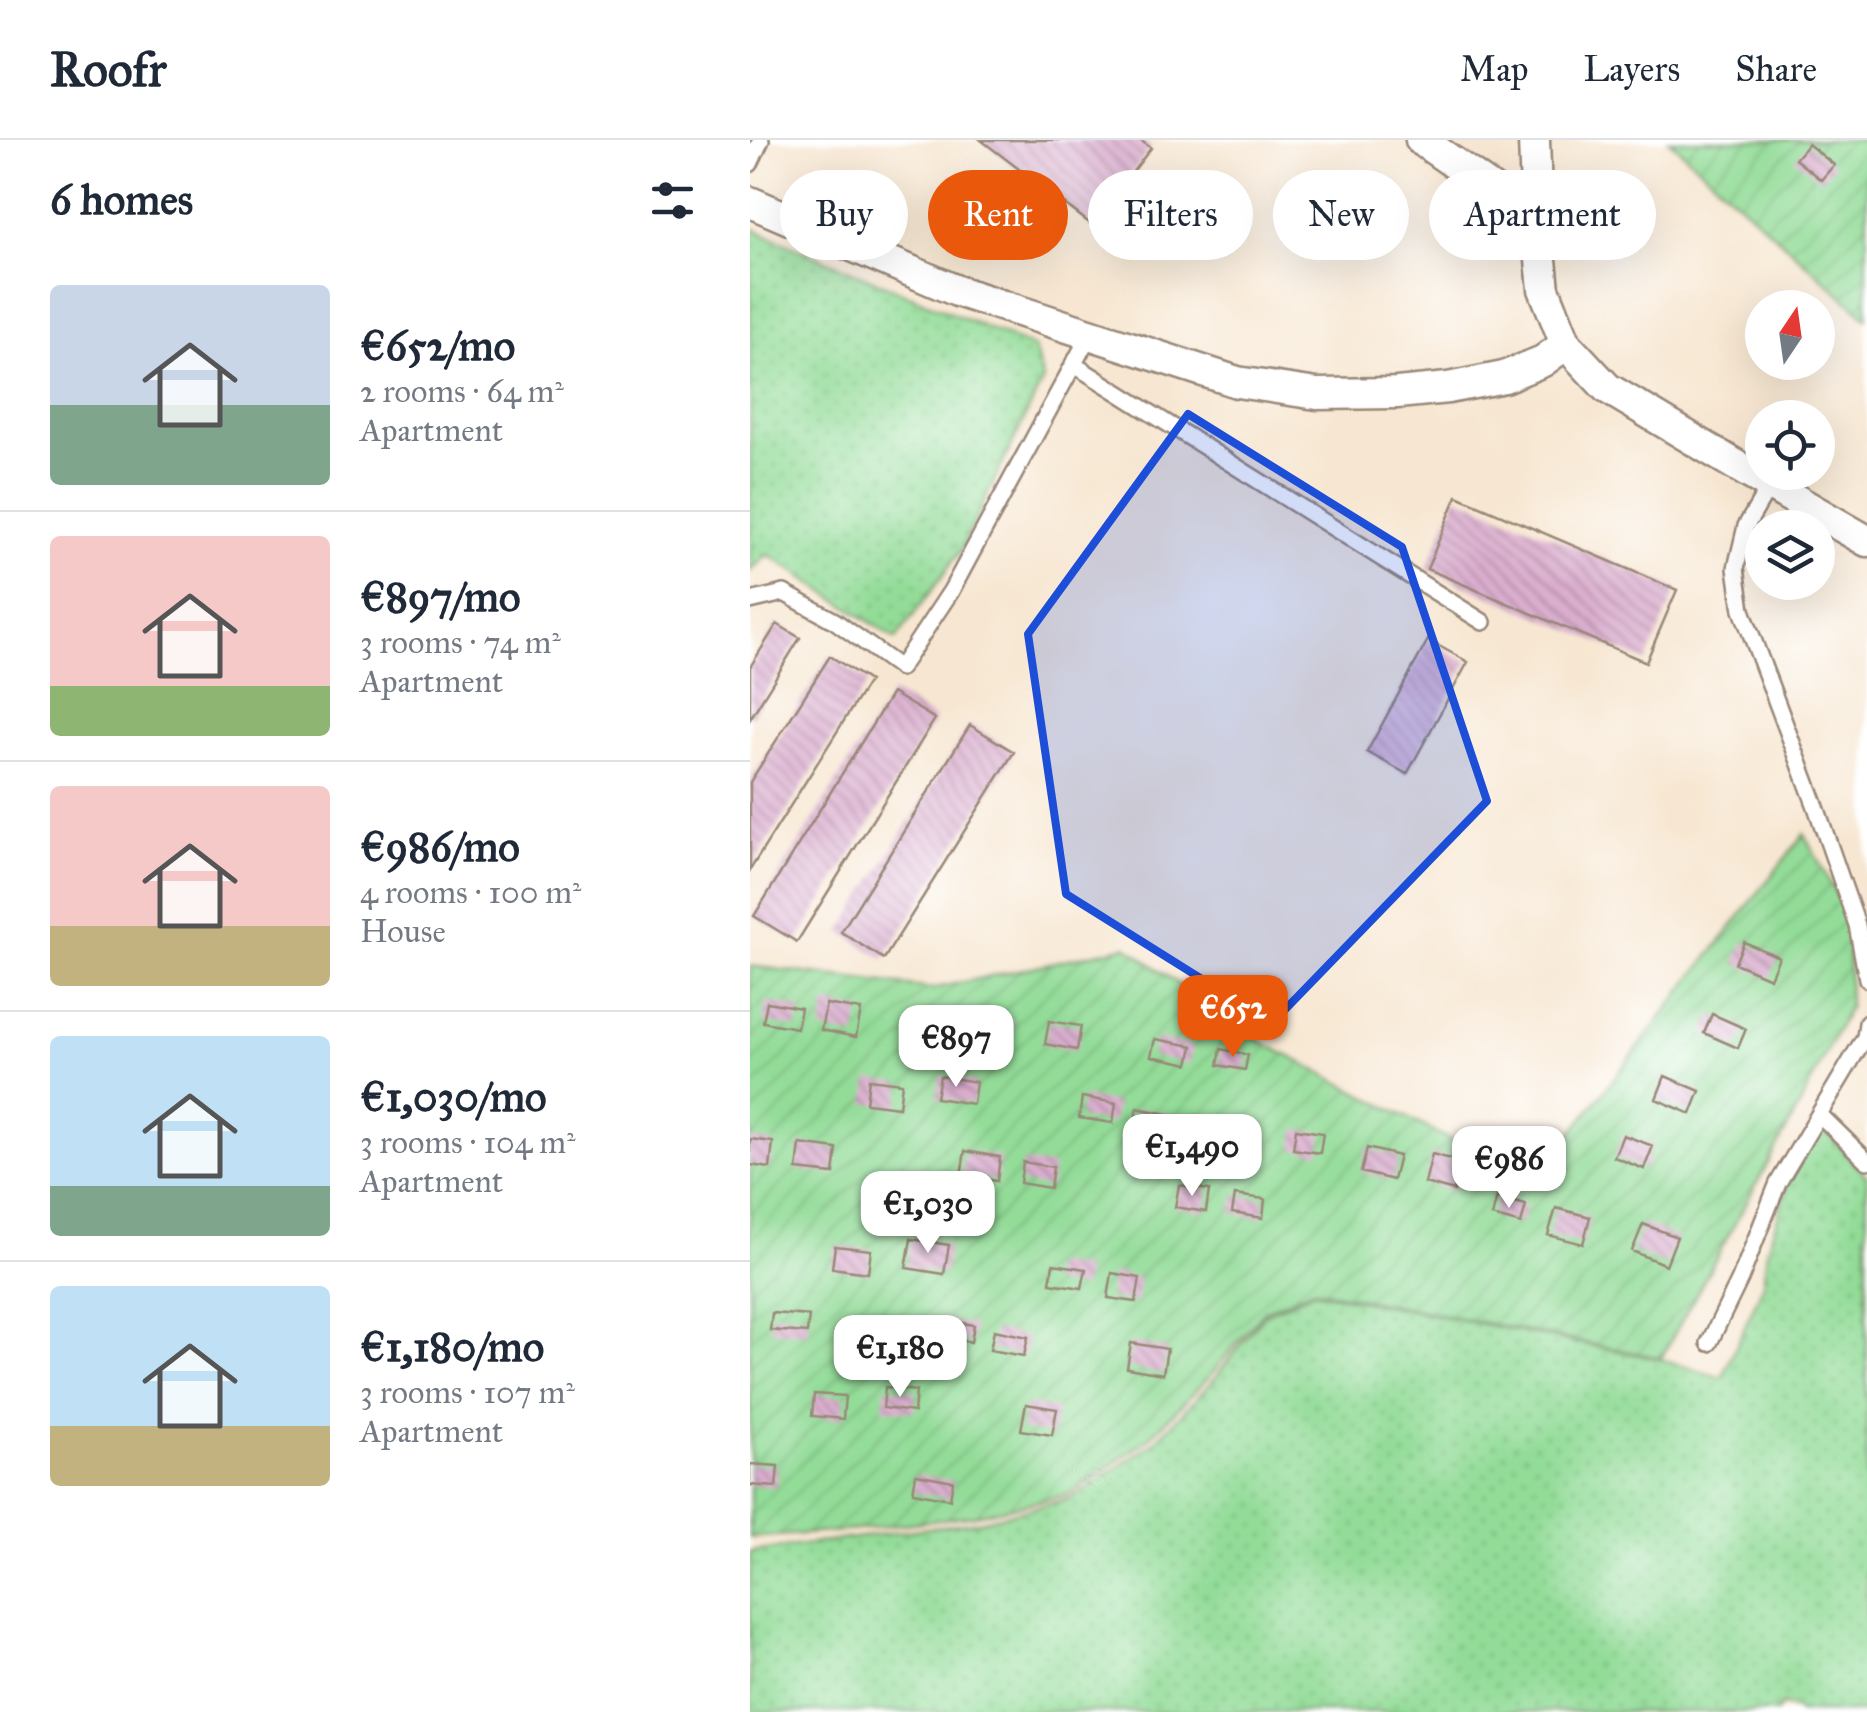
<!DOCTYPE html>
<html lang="en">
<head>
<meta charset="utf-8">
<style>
  :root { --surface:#fff; --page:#f6f6f7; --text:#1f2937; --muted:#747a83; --line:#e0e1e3; --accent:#ea580c }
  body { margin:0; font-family:"IM FELL Great Primer",serif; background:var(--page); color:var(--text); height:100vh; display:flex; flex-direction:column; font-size:38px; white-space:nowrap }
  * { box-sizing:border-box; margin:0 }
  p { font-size:32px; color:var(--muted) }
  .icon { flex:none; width:55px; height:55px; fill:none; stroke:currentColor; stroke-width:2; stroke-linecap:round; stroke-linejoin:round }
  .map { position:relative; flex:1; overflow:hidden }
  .sheet { display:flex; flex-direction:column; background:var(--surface); width:750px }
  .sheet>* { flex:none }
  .guide { position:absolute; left:30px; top:30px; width:935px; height:90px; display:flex; gap:20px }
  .needle { width:65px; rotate:13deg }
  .controls { position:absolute; left:995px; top:150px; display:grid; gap:20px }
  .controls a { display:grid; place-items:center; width:90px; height:90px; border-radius:50%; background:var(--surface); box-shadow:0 10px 40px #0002; font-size:50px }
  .price { position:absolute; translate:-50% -85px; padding:0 22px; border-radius:20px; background:#fff; color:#222; font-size:32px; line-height:65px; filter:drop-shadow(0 2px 5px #0008) }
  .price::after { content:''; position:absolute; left:50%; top:60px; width:30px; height:22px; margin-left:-15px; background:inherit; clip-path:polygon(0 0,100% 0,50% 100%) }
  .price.current { background:var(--accent); color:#fff }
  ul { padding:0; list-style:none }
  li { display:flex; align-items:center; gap:30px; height:250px; padding:0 50px }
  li+li { border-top:2px solid var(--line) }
  li span { display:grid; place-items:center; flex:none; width:280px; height:200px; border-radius:10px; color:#555 }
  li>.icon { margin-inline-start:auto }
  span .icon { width:120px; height:120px; fill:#fffc; stroke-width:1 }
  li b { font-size:42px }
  h2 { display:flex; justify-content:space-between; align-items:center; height:120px; padding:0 50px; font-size:42px }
  .chip { padding:0 35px; border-radius:45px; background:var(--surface); box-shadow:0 10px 40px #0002; font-size:35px; line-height:90px }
  .chip.current { background:var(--accent); color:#fff }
  header { display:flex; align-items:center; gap:60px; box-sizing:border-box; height:140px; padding:0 50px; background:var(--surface); border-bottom:2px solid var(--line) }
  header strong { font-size:48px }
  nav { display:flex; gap:55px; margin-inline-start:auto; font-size:35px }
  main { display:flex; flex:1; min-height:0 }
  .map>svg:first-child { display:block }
  .grass { fill:url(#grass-dots); stroke:#67835b; stroke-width:2.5 }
  .garden { fill:url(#garden-furrows); stroke:#67835b; stroke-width:2.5 }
  .building { fill:url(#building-back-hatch) }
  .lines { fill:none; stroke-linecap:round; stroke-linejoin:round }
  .service-casing { stroke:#998878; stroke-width:20 }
  .minor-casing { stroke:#998878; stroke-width:35 }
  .service { stroke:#fff; stroke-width:15 }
  .minor { stroke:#fff; stroke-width:30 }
  .marked { fill:#1d4ed8; fill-opacity:0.2; stroke:#1d4ed8; stroke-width:8; stroke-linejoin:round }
</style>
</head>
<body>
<header>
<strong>Roofr</strong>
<nav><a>Map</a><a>Layers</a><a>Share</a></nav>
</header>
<main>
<section class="sheet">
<h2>6 homes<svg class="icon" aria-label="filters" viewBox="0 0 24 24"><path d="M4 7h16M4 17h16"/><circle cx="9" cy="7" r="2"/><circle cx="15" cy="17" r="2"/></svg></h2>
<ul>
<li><span style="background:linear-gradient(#c9d6e8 60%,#7fa58c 0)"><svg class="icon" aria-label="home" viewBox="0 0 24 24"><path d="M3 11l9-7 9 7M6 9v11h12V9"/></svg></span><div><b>€652/mo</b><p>2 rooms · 64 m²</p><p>Apartment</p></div></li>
<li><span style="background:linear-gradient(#f6c9c9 75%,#8fb573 0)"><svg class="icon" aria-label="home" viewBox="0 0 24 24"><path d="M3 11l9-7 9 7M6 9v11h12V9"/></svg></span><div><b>€897/mo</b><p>3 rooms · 74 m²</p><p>Apartment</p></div></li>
<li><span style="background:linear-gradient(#f6c9c9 70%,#c2b280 0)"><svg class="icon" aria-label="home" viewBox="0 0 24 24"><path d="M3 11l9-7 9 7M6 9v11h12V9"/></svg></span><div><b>€986/mo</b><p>4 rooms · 100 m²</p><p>House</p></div></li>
<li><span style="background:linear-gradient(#bfe0f5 75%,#7fa58c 0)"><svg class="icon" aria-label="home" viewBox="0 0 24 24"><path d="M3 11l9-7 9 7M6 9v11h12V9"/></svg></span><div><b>€1,030/mo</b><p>3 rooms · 104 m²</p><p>Apartment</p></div></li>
<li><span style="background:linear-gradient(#bfe0f5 70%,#c2b280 0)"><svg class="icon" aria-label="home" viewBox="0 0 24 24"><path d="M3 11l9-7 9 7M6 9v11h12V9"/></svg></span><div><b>€1,180/mo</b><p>3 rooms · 107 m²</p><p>Apartment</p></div></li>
</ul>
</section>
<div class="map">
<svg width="1117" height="1572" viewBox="0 0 1117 1572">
  <defs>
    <pattern id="grass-dots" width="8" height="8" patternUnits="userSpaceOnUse" patternTransform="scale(2.5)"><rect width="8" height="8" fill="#93dc98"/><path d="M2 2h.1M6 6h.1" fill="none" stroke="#80bd83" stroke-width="1.8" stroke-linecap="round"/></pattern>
    <pattern id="garden-furrows" width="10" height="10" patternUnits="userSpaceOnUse" patternTransform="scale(2.5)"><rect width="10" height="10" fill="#93dc98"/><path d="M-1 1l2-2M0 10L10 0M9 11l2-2" fill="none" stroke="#80bd83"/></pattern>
    <pattern id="building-back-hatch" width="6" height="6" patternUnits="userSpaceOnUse" patternTransform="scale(2.5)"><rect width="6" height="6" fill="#dbaecf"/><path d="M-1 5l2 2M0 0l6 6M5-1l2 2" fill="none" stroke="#b38ea7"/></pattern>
  </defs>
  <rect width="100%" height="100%" fill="#fff"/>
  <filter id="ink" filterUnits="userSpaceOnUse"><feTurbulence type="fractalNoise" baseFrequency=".01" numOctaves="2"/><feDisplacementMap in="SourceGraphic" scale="20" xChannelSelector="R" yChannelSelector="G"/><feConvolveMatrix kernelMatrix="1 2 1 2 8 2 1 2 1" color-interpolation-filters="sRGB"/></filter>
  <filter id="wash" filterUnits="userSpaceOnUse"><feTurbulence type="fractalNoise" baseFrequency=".0048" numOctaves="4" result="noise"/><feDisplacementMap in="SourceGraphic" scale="40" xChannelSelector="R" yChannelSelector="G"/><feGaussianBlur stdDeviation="2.25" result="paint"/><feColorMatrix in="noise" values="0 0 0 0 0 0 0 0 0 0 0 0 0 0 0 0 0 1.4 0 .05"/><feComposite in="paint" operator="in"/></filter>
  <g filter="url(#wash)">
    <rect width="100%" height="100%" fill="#f7e7d2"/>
    <path class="grass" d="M 0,88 L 284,208 L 293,240 L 211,410 L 146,499 L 18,414 L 0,431 Z
      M 1069,984 L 1117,1036 L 1117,1572 L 1050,1572 L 1032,1564 L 1026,1572 L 0,1572 L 0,1412 L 230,1381 L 322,1358 L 402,1304 L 462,1242 L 514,1174 L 564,1151 L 910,1219 L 972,1238 L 1013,1145 L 1017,1110 L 1049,1010 Z"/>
    <path class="garden" d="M 919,0 L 1117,0 L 1117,178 Z
      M 1054,694 L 1098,776 L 1099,866 L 1050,965 L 911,1218 L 563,1149 L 514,1171 L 456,1240 L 398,1299 L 320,1354 L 226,1375 L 107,1390 L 0,1398 L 0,826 L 182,849 L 377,806 L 491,891 L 783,1043 Z"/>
    <g id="blocks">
      <path class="building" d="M 231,0 L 390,0 L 401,8 L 342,85 Z
        M 1058,4 L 1084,25 L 1071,40 L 1045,19 Z
        M 707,356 L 927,450 L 896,522 L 677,429 Z
        M 27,484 L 50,498 L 0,579 L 0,527 Z
        M 678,500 L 718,522 L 657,634 L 617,612 Z
        M 80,516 L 119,541 L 0,730 L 0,642 Z
        M 142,553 L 185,579 L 47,802 L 4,776 Z
        M 220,585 L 264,612 L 134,819 L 91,792 Z
        M 994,802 L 1029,817 L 1020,838 L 985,823 Z
        M 17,862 L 51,868 L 47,888 L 13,882 Z
        M 76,864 L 111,870 L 106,897 L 71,890 Z
        M 233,874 L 264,880 L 260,902 L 229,896 Z
        M 962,874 L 996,889 L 988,908 L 954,893 Z
        M 299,881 L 331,886 L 327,910 L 295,904 Z
        M 405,899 L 443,906 L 439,924 L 401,916 Z
        M 471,909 L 498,915 L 495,930 L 468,925 Z
        M 190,936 L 226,942 L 223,964 L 186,958 Z
        M 915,936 L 950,951 L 941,974 L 906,959 Z
        M 119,939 L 152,943 L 149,967 L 116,963 Z
        M 332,957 L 366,963 L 363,983 L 329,978 Z
        M 387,968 L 423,975 L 420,992 L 384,986 Z
        M 546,989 L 573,993 L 570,1013 L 543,1009 Z
        M 873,995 L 903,1006 L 894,1029 L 864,1017 Z
        M 0,999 L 23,1002 L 20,1028 L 0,1025 Z
        M 50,1004 L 87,1009 L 84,1034 L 47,1030 Z
        M 617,1008 L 649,1016 L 643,1040 L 611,1032 Z
        M 215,1011 L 250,1017 L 247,1041 L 211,1035 Z
        M 682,1014 L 711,1022 L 704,1051 L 675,1043 Z
        M 273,1022 L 303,1027 L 300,1048 L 270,1043 Z
        M 429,1045 L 459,1050 L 456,1072 L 425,1067 Z
        M 485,1055 L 515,1059 L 513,1078 L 482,1073 Z
        M 747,1057 L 776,1065 L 771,1084 L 742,1076 Z
        M 806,1068 L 840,1077 L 833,1104 L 798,1095 Z
        M 893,1084 L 927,1097 L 916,1125 L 882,1111 Z
        M 161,1099 L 199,1105 L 194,1134 L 156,1128 Z
        M 85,1106 L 121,1110 L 118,1133 L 82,1128 Z
        M 303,1124 L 336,1129 L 332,1148 L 300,1143 Z
        M 362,1133 L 390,1138 L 386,1162 L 358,1158 Z
        M 22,1173 L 59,1176 L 57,1193 L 20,1190 Z
        M 190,1179 L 224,1185 L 221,1202 L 187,1196 Z
        M 244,1190 L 278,1197 L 274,1216 L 240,1210 Z
        M 381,1203 L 417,1209 L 413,1234 L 377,1228 Z
        M 135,1247 L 166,1251 L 164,1272 L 133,1268 Z
        M 64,1254 L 95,1256 L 93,1279 L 62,1276 Z
        M 276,1264 L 307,1269 L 302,1295 L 271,1290 Z
        M 0,1324 L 28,1326 L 26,1347 L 0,1345 Z
        M 166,1334 L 203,1341 L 200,1359 L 163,1352 Z"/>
    </g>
  </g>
  <g filter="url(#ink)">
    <use href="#blocks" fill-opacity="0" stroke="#998878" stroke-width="2.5"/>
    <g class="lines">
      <g class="service-casing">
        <path id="service" d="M 0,24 L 11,0
          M 323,224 L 733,482
          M 1020,345 L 996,386 L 986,428 L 992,470 L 1065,664 L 1107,785 L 1117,839
          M 0,461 L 34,453 L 85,481 L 150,528 L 201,451 L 340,194
          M 1069,974 L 1117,1021
          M 959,1203 L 990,1139 L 1028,1043 L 1115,897 L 1117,883"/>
      </g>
      <g class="minor-casing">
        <path id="minor" d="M 671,0 L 787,81
          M 784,0 L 787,81 L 794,149 L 816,204 L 857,248 L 999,333 L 1117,401
          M 0,62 L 207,151 L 487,242 L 567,254 L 647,253 L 698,248 L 754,237 L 793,221 L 816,204"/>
      </g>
      <use href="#service" class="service"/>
      <use href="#minor" class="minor"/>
    </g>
  </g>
  <path class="marked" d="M 438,274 L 652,407 L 737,661 L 522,883 L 316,754 L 278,494 Z"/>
</svg>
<div class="controls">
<a><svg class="needle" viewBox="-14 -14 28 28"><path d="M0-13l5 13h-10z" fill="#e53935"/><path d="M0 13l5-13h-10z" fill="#747a83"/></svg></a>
<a><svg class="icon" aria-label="locate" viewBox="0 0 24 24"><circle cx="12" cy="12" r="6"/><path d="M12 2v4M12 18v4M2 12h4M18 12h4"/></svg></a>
<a><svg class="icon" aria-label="layers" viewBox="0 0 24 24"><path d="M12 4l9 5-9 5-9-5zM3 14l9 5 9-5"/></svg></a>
</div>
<b class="price current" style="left:483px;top:920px">€652</b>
<b class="price" style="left:206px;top:950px">€897</b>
<b class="price" style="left:442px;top:1059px">€1,490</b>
<b class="price" style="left:759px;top:1071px">€986</b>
<b class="price" style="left:178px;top:1116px">€1,030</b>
<b class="price" style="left:150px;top:1260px">€1,180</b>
<div class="guide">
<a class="chip">Buy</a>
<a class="chip current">Rent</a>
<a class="chip">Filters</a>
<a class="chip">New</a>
<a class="chip">Apartment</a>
</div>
</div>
</main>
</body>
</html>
